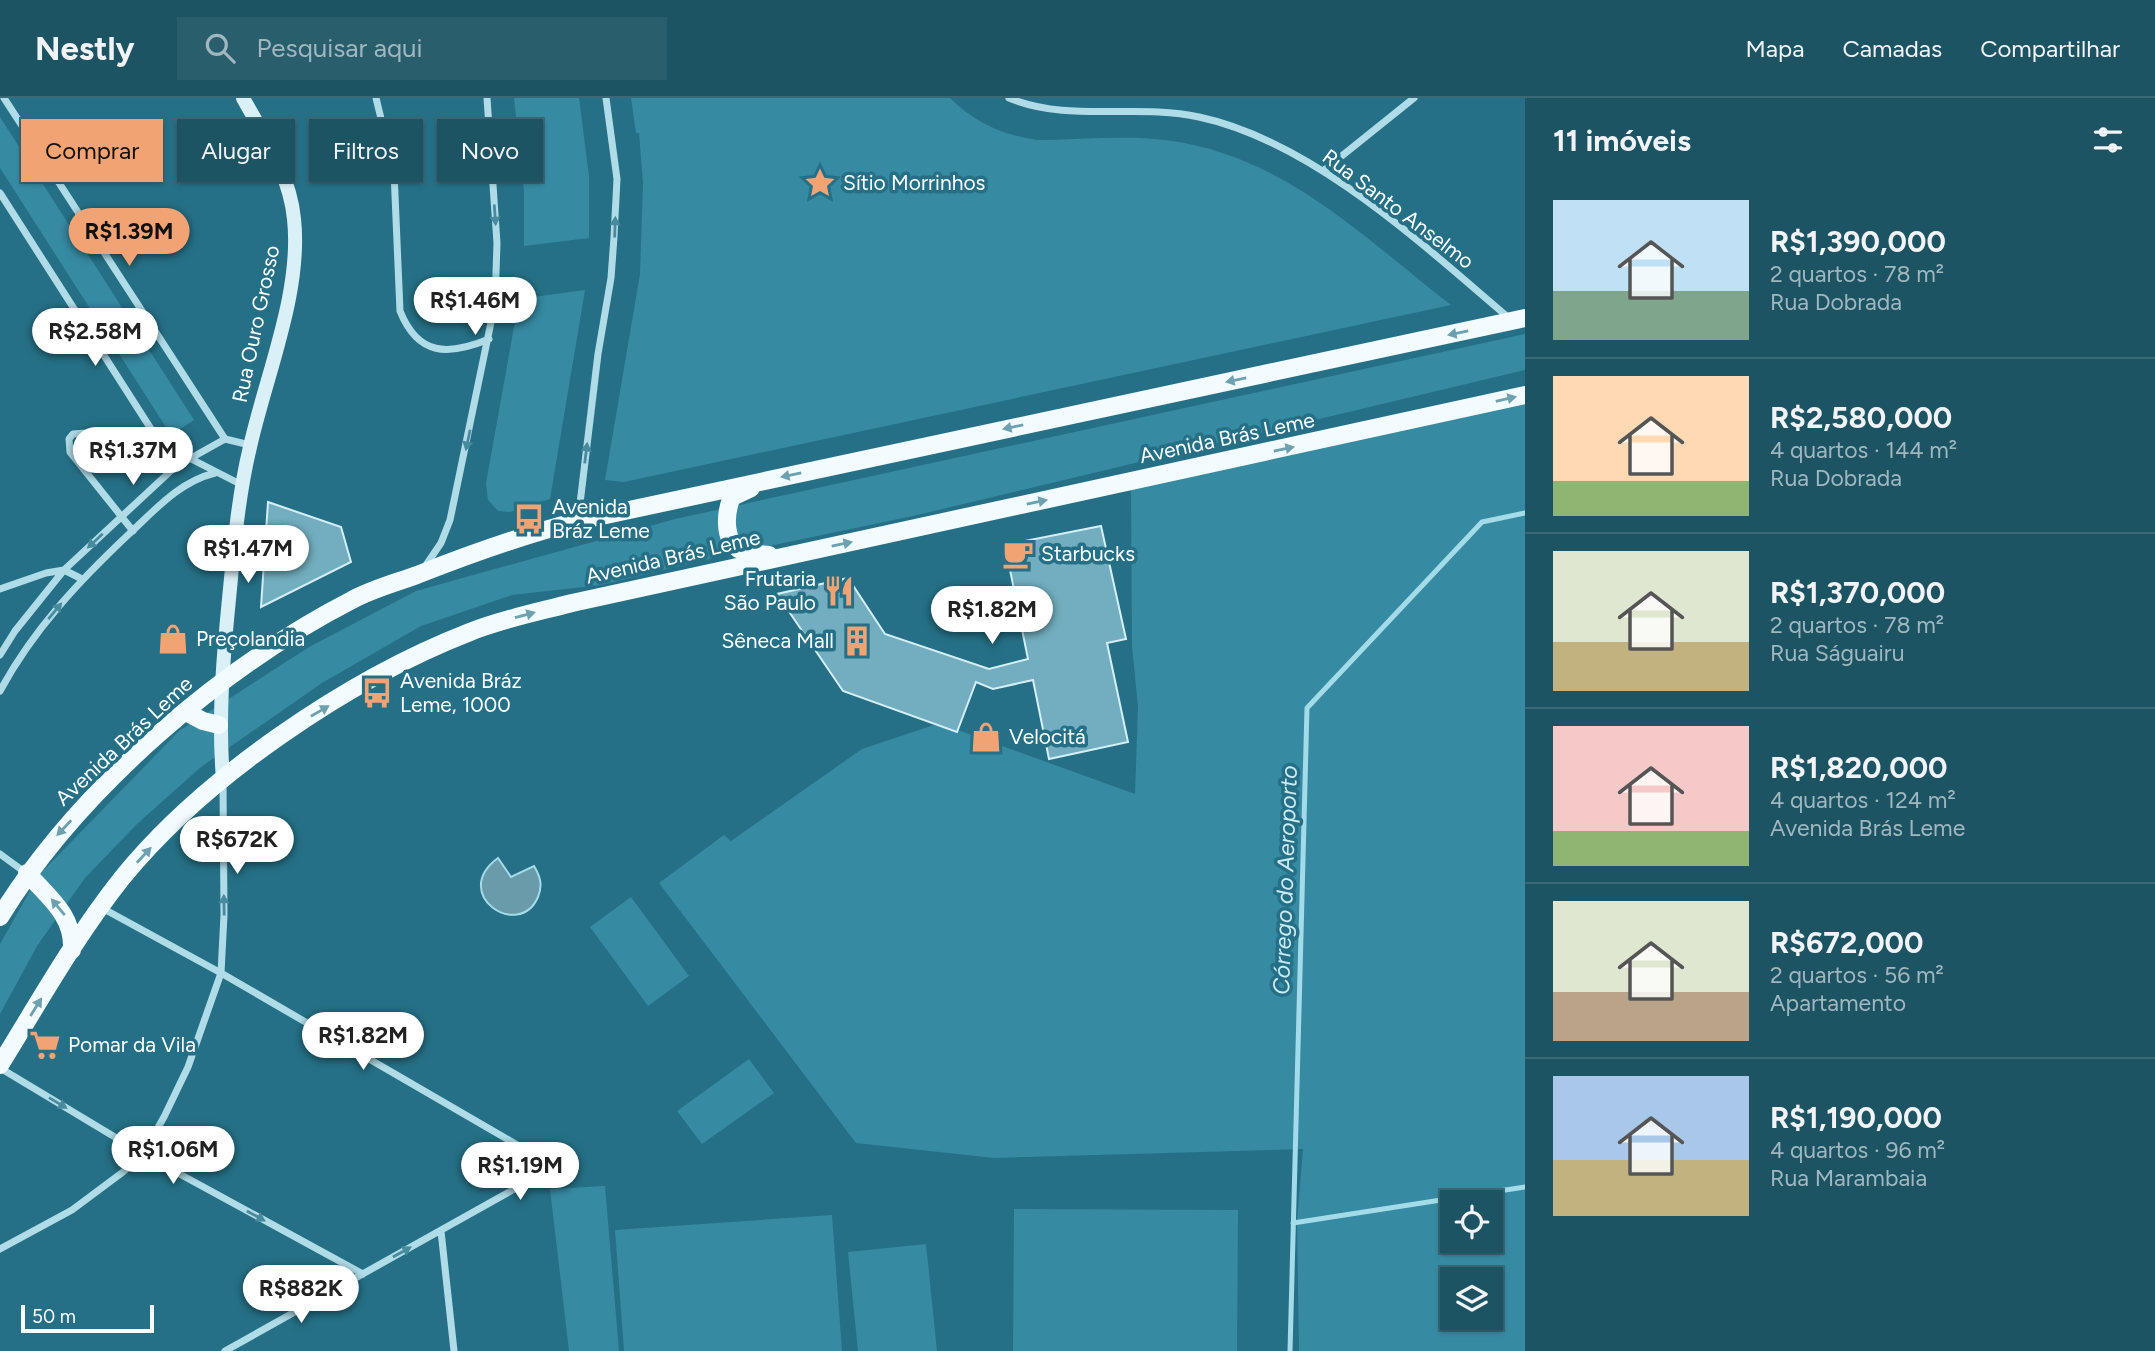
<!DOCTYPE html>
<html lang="pt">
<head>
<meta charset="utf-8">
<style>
  :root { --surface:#1c5464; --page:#295e6d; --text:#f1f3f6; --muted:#a0b7bf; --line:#3a6a78; --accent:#f2a374 }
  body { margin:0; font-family:Figtree,sans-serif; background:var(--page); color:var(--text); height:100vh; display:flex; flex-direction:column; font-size:26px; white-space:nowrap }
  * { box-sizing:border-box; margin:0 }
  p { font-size:23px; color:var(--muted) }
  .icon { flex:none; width:38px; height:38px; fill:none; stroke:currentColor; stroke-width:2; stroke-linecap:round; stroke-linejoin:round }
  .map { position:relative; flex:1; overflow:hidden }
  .drawer { display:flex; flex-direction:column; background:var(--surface); width:630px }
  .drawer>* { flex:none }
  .hud { position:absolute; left:21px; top:21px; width:665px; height:63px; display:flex; gap:14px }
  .controls { position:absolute; left:1440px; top:1092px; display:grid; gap:14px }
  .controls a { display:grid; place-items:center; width:63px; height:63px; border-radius:0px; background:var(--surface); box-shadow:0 2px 5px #0004,0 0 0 2px var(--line); font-size:35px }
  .scale { position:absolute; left:21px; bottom:18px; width:133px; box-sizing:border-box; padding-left:7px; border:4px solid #fff; border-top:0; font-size:19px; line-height:24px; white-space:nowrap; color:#fff; -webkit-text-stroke:5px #257086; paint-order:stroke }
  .price { position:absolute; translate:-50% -60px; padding:0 16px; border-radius:24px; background:#fff; color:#222; font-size:23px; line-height:46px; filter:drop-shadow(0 2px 4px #0008) }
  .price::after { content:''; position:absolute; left:50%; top:42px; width:21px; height:16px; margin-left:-10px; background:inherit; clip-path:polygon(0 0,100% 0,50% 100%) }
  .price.on { background:var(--accent); color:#111 }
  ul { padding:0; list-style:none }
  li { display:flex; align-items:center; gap:21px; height:175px; padding:0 28px }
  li+li { border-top:2px solid var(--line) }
  li span { display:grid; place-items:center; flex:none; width:196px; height:140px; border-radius:0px; color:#555 }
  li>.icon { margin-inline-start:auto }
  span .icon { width:84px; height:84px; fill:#fffc; stroke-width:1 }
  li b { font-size:30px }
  h2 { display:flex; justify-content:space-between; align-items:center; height:84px; padding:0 28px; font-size:30px }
  .pill { padding:0 24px; border-radius:0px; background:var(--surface); box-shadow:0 2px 5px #0004,0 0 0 2px var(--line); font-size:24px; line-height:63px }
  .pill.on { background:var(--accent); color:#111 }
  header { display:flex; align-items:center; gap:42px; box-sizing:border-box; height:98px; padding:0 35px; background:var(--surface); border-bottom:2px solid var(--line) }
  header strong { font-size:33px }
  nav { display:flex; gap:38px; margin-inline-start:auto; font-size:24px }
  .search { width:490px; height:63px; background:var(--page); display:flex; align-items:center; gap:18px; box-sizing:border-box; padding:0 24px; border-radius:0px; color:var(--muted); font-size:26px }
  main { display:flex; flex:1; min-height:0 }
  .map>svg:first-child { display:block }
  .green { fill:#368aa2; fill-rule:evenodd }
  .water { fill:#699baa; stroke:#a4dbe9; stroke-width:2 }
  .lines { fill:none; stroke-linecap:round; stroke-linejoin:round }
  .stream { stroke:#a4dbe9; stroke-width:5 }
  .building { fill:#72aebf; stroke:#d4eff7; stroke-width:2 }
  .street { stroke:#b0dce8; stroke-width:7 }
  .secondary { stroke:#daf0f7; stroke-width:14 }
  .primary { stroke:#f2fbfe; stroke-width:18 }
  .oneway { fill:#488b9e }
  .oneway2 { fill:#6da1b0 }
  .labels { text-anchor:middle; stroke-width:7; stroke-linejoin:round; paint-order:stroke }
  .poi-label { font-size:21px; fill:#fff; stroke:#257086; text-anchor:start }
  .street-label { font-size:21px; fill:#fff; stroke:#257086 }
  .water-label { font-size:23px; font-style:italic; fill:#ccecf4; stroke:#257086 }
</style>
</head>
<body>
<header>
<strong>Nestly</strong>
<div class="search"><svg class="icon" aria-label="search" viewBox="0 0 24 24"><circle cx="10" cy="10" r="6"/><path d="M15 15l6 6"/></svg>Pesquisar aqui</div>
<nav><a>Mapa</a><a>Camadas</a><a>Compartilhar</a></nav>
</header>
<main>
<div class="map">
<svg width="1525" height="1253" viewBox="0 0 1525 1253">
  <rect width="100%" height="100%" fill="#257086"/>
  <path class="green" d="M 514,0 L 579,0 L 589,78 L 589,140 L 524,148 L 524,94 Z
    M 631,0 L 950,0 C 975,25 1003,37 1037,42 C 1079,42 1123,37 1165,42 C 1282,56 1362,138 1451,207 L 624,384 L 605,382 L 640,176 L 643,85 L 639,35 L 636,35 Z
    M 0,19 L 194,322 L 171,337 L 0,70 Z
    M 585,192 L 550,401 L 510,414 L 498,413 L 488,402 L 486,385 L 519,201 Z
    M 1525,236 L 1525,272 L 913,418 L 726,457 L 601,487 L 512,497 L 421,528 L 322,585 L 201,669 L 137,726 L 85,780 L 37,848 L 0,916 L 0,846 L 39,777 L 179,633 L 309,549 L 416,493 L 675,421 Z
    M 1525,304 L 1525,1253 L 1299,1253 L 1297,1123 L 1303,1051 L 994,1060 L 856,1045 L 659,785 L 724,737 L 731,743 L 862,651 L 934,627 L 958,632 L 1135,696 L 1138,609 L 1132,548 L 1131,391 ZM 1452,1104 L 1491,1104 L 1491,1143 L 1452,1143 ZM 1452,1181 L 1491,1181 L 1491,1220 L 1452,1220 Z
    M 631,799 L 689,878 L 648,908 L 590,829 Z
    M 749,961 L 774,995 L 702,1046 L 677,1013 Z
    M 605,1088 L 619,1253 L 569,1253 L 550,1091 Z
    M 1014,1111 L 1238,1112 L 1237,1253 L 1013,1253 Z
    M 832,1117 L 842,1253 L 624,1253 L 615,1132 Z
    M 926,1146 L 937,1253 L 858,1253 L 848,1154 Z"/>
  <path class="water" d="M 498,760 L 511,779 L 534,768 C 540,778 543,787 538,799 C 519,843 449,796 498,760 Z"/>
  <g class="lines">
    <path class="stream" d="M 1293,1125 L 1525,1089
      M 1290,1253 L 1307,610 L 1482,424 L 1525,415"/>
  </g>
  <path class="building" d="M 268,404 L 341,429 L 351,464 L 261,509 Z
    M 1101,428 L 1126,541 L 1107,545 L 1128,644 L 1049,661 L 1033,582 L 993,591 L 976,584 L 957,634 L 843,593 L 777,496 L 848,480 L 885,536 L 989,571 L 1028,561 L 1005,447 Z"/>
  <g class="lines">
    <path class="street" d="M 4,0 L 225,341 L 250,347
      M 376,0 L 394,74 L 400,213 C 418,258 448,258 489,241
      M 1009,0 C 1069,25 1137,5 1199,19 C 1312,43 1423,147 1509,220
      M 1323,73 L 1414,0
      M 0,95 L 160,345 L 242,387
      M 578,422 L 598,256 L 611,180 L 614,139 L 617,81 L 606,0
      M 133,433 L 70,354 L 69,341 L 73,336 L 86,335 L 175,369
      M 424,470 L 441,445 L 450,422 L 495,205 L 497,145 L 487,0
      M 0,491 L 46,475 L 64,472 L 82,481
      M 0,557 L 15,533 L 64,472 L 175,369 L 225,341
      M 0,593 C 33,532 79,483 129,436 C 156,411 179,384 215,375
      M 0,756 L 26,775
      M 102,810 L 221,875 L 519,1048 C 535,1063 536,1076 518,1089 L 225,1253
      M 0,970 L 143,1056 L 363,1176
      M 441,1133 L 454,1253
      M 0,1151 L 72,1112 L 123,1074 L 143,1056 L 164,1019 L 188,969 L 221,875 L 224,817 L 223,685"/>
    <path class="secondary" d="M 223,681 C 218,620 223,562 229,501 C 234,450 238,399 250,349 C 266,277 302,194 294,121 C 290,77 264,38 243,0"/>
    <path class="primary" d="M 751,390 L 732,399 C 725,415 722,449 746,454 C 753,456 761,456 769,457
      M 186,614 L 203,623 L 219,627
      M 27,775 C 48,799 74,817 72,852
      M 0,819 C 78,692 220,570 352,502 C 372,491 395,485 417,477 C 470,456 523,437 578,423 L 1525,220
      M 0,967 C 39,904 76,838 122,780 C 204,679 349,581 470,534 C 502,521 538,514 572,505 L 1525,297"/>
  </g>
  <defs><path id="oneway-solid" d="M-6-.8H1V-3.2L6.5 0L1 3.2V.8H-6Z" transform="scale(1.75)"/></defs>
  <g class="oneway">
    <use href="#oneway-solid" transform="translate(495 117) rotate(86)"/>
    <use href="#oneway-solid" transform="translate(615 129) rotate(-88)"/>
    <use href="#oneway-solid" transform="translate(468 342) rotate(102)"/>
    <use href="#oneway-solid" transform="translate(586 355) rotate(-83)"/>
    <use href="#oneway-solid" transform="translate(95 443) rotate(137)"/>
    <use href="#oneway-solid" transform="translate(55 513) rotate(-50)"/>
    <use href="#oneway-solid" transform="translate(224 807) rotate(-91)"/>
    <use href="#oneway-solid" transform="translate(58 1005) rotate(31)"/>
    <use href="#oneway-solid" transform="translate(256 1118) rotate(29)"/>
    <use href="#oneway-solid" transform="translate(402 1154) rotate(-29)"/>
  </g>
  <g class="oneway2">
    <use href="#oneway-solid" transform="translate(1458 235) rotate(168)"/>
    <use href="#oneway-solid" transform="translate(1236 282) rotate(168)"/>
    <use href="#oneway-solid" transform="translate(1506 301) rotate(-13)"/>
    <use href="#oneway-solid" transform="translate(1013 329) rotate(168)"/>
    <use href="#oneway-solid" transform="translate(1284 351) rotate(-12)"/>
    <use href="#oneway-solid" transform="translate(791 377) rotate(168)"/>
    <use href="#oneway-solid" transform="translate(1037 404) rotate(-12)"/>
    <use href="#oneway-solid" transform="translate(842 446) rotate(-11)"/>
    <use href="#oneway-solid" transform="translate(525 517) rotate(-15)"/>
    <use href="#oneway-solid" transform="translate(320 613) rotate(-30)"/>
    <use href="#oneway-solid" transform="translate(64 730) rotate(133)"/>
    <use href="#oneway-solid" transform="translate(144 757) rotate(-47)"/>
    <use href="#oneway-solid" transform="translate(58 809) rotate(-130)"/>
    <use href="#oneway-solid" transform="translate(36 909) rotate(-58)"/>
  </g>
  <defs>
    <g id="sight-bare" transform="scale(2.415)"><path d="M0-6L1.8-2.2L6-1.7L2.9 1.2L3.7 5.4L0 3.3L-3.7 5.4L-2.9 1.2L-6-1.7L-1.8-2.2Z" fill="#f2a374" stroke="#257086" stroke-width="2.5" paint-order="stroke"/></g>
    <g id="bus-bare" transform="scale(2.415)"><path d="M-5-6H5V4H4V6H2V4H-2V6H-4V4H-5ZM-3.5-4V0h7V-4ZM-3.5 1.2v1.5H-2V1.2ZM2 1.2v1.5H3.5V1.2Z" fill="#f2a374" stroke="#257086" stroke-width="2.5" paint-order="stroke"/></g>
    <g id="cafe-bare" transform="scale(2.415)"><path d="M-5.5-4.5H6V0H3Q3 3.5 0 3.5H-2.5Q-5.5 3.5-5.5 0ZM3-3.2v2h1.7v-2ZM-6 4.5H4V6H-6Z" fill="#f2a374" stroke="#257086" stroke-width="2.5" paint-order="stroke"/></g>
    <g id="restaurant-bare" transform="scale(2.415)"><path d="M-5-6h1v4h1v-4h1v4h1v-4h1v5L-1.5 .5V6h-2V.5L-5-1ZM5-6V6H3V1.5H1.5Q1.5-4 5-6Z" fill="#f2a374" stroke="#257086" stroke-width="2.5" paint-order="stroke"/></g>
    <g id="shop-bare" transform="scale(2.415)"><path d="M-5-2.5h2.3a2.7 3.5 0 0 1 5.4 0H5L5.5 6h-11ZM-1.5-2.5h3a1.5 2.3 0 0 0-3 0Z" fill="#f2a374" stroke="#257086" stroke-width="2.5" paint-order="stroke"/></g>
    <g id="building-bare" transform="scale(2.415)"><path d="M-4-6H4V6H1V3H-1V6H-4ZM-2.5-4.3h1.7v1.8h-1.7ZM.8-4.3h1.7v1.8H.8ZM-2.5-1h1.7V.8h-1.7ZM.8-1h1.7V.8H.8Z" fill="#f2a374" stroke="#257086" stroke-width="2.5" paint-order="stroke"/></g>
    <g id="supermarket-bare" transform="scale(2.415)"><path d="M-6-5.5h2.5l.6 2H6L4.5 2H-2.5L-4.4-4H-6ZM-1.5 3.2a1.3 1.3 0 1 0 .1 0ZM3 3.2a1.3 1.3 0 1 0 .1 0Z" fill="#f2a374" stroke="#257086" stroke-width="2.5" paint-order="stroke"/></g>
  </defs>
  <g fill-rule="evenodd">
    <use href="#sight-bare" x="820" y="85"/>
    <use href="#bus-bare" x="529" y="421"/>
    <use href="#cafe-bare" x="1018" y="456"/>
    <use href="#restaurant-bare" x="839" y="493"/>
    <use href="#shop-bare" x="173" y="541"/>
    <use href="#building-bare" x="857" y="543"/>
    <use href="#bus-bare" x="377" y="595"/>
    <use href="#shop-bare" x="986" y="639"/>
    <use href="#supermarket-bare" x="45" y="947"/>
  </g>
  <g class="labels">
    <g class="poi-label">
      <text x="843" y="92">Sítio Morrinhos</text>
      <text x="552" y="416">Avenida<tspan x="552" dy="24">Bráz Leme</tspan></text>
      <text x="1041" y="463">Starbucks</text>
      <text x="816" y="488" text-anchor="end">Frutaria<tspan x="816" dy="24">São Paulo</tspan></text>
      <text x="196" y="548">Preçolandia</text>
      <text x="834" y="550" text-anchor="end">Sêneca Mall</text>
      <text x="400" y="590">Avenida Bráz<tspan x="400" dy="24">Leme, 1000</tspan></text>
      <text x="1009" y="646">Velocitá</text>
      <text x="68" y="954">Pomar da Vila</text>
    </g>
    <g class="street-label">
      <text transform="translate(1398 111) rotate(37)" y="7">Rua Santo Anselmo</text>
      <text transform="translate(256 226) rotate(-78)" y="7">Rua Ouro Grosso</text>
      <text transform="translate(1227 340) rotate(-12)" y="7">Avenida Brás Leme</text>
      <text transform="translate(673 459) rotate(-13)" y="7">Avenida Brás Leme</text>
      <text transform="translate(124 643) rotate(-43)" y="7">Avenida Brás Leme</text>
    </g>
    <g class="water-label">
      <text transform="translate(1285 782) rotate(-88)" y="8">Córrego do Aeroporto</text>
    </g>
  </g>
</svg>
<div class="controls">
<a><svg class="icon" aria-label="locate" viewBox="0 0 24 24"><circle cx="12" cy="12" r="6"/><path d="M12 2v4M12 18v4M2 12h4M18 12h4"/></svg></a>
<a><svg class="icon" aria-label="layers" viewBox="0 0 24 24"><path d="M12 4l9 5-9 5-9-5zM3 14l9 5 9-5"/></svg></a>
</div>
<div class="scale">50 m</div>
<b class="price on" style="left:129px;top:170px">R$1.39M</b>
<b class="price" style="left:475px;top:239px">R$1.46M</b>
<b class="price" style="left:95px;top:270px">R$2.58M</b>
<b class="price" style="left:133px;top:389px">R$1.37M</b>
<b class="price" style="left:248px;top:487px">R$1.47M</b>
<b class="price" style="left:992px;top:548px">R$1.82M</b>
<b class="price" style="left:237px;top:778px">R$672K</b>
<b class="price" style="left:363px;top:974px">R$1.82M</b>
<b class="price" style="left:173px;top:1088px">R$1.06M</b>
<b class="price" style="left:520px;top:1104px">R$1.19M</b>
<b class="price" style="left:301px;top:1227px">R$882K</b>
<div class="hud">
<a class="pill on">Comprar</a>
<a class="pill">Alugar</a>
<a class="pill">Filtros</a>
<a class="pill">Novo</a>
</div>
</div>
<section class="drawer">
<h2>11 imóveis<svg class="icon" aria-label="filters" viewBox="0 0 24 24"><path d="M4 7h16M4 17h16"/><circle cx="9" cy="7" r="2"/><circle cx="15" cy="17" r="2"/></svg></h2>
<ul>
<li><span style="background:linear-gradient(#bfe0f5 65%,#7fa58c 0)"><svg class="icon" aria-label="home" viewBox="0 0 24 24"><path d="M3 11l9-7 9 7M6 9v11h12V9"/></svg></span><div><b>R$1,390,000</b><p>2 quartos · 78 m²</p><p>Rua Dobrada</p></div></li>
<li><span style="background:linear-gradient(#ffd9b3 75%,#8fb573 0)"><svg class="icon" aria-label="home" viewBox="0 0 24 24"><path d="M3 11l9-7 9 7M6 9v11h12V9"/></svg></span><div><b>R$2,580,000</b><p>4 quartos · 144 m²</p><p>Rua Dobrada</p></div></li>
<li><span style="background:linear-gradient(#dfe7d0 65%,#c2b280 0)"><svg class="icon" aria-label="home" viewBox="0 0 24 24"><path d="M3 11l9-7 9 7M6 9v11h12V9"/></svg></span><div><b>R$1,370,000</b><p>2 quartos · 78 m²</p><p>Rua Ságuairu</p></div></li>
<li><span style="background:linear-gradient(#f6c9c9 75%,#8fb573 0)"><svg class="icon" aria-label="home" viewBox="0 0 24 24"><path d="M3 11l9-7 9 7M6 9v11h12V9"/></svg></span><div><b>R$1,820,000</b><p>4 quartos · 124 m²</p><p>Avenida Brás Leme</p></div></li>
<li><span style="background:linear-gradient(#dfe7d0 65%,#b9a48a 0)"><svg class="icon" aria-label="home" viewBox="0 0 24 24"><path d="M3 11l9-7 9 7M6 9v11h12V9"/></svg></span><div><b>R$672,000</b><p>2 quartos · 56 m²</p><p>Apartamento</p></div></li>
<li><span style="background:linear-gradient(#a9c7e8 60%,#c2b280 0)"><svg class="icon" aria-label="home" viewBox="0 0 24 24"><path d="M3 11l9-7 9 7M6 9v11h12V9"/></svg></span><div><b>R$1,190,000</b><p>4 quartos · 96 m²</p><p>Rua Marambaia</p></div></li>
</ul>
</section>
</main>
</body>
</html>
